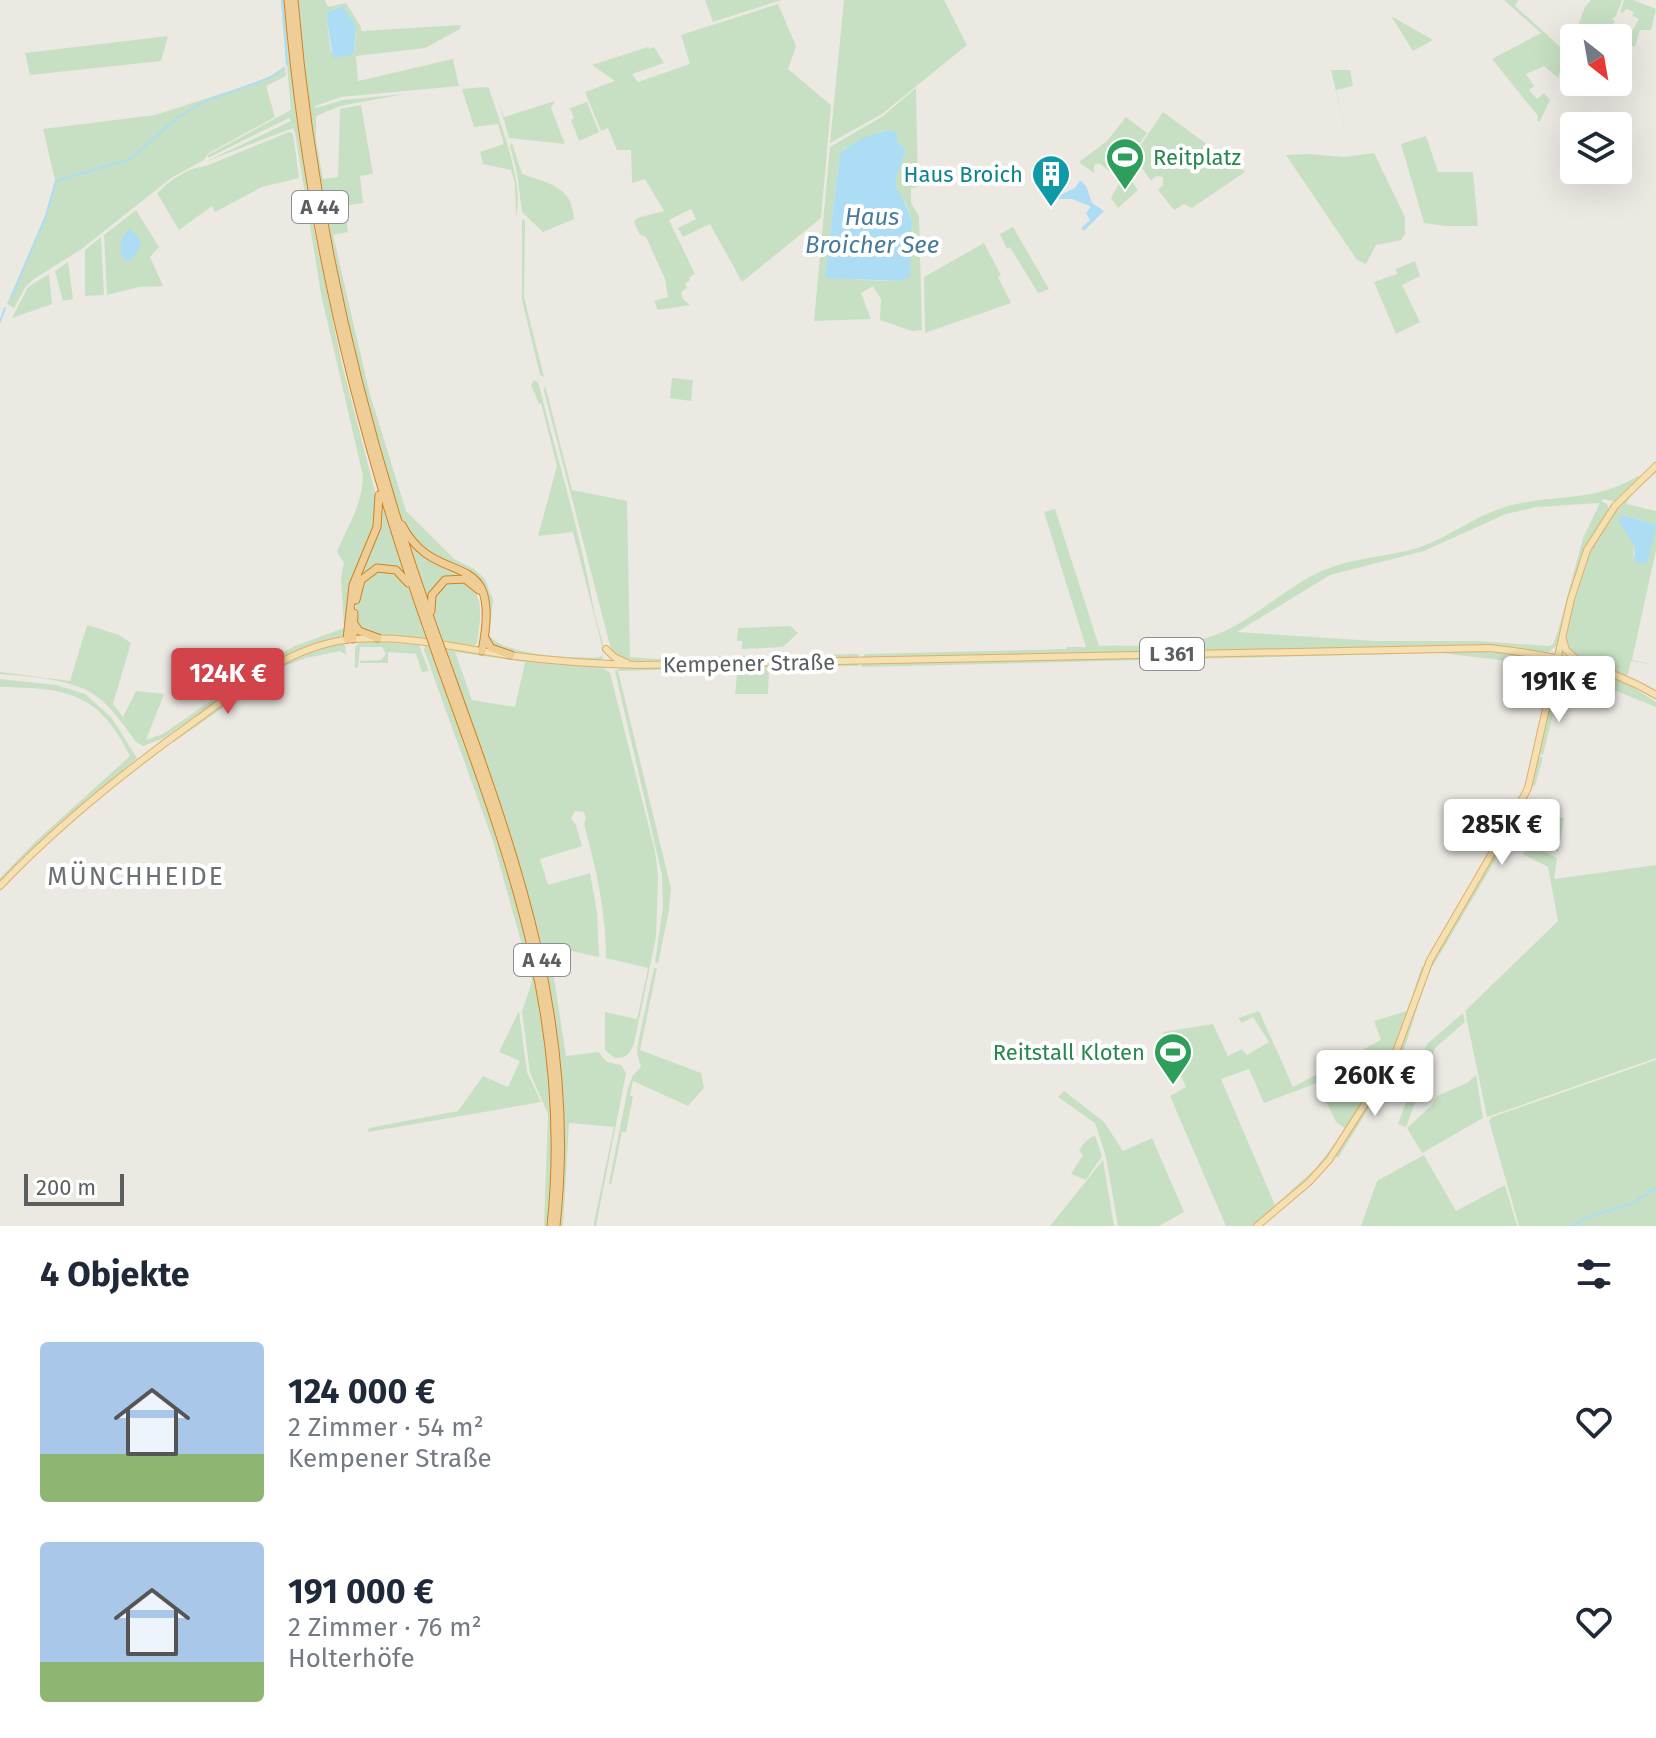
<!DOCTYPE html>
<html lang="de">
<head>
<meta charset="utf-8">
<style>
  :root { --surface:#fff; --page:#f2f2f3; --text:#1f2937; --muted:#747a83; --accent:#d2434a }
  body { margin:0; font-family:"Fira Sans",sans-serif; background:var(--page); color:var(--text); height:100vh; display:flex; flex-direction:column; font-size:30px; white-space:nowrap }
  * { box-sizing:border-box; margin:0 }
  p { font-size:26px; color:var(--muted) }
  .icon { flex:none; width:44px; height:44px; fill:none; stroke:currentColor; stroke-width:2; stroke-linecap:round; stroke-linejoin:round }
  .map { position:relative; height:1226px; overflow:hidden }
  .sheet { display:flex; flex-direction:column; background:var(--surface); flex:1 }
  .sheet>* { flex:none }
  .needle { width:52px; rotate:149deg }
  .fabs { position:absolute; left:1560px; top:24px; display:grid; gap:16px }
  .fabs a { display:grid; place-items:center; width:72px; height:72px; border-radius:8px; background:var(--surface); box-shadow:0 8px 32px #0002; font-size:40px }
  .scale { position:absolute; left:24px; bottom:20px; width:100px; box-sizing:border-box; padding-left:8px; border:4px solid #5b5f62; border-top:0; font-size:22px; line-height:28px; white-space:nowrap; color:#5b5f62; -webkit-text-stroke:6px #fff; paint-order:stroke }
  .price { position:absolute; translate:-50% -68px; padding:0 18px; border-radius:8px; background:#fff; color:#222; font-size:26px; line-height:52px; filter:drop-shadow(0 2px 4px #0008) }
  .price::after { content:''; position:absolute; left:50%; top:48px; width:24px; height:18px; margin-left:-12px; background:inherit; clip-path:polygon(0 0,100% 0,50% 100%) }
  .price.active { background:var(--accent); color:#fff }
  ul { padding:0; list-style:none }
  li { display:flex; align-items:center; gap:24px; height:200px; padding:0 40px }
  li span { display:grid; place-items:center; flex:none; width:224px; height:160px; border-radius:8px; color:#555 }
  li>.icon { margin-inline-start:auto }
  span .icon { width:96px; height:96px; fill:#fffc; stroke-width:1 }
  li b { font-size:34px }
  h2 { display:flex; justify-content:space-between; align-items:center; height:96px; padding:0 40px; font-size:34px }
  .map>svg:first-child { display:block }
  .green { fill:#c7e0c3; fill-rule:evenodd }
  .water { fill:#acddf4 }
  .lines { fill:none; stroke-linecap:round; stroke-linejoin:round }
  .stream { stroke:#acddf4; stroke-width:2 }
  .major-casing { stroke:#dfaf6a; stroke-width:8 }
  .highway-casing { stroke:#d2821d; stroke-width:9 }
  .major { stroke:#f4e0b0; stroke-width:6 }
  .highway { stroke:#efcd97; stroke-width:7 }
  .highway-bridge-casing { stroke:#d2821d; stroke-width:9; stroke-linecap:butt }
  .highway-bridge { stroke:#efcd97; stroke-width:7 }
  .labels { text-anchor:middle; stroke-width:8; stroke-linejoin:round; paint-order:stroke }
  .shield { fill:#fff; stroke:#8c8f91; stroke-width:2 }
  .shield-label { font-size:20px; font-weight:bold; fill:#5b5f62 }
  .leisure-label { font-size:22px; fill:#27864d; stroke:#fff; text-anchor:start }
  .culture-label { font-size:22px; fill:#0d838f; stroke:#fff; text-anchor:end }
  .street-label { font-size:22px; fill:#5b5f62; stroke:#fff }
  .water-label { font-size:24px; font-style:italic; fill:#487b9b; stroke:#fff }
  .quarter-label { font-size:26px; letter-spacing:2px; fill:#6c7174; stroke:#fff }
</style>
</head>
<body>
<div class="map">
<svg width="1656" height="1226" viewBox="0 0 1656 1226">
  <rect width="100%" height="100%" fill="#ece9e3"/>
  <path class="green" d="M 281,0 L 286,0 L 297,119 L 314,229 L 342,364 L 379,507 L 375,528 L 352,578 L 344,635 L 293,652 L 254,675 L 164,738 L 143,746 L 136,742 C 125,727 114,710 99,698 C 74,678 31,677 0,674 L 0,672 L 70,681 L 87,625 L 119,635 L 131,643 L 113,704 L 123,717 L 136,691 L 164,694 L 146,740 L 163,734 L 272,658 L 295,646 L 344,628 L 341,578 L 344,563 L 337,552 C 349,522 361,509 363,476 L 321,294 L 295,133 L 293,128 L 205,162 L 291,121 L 289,118 L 208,158 L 208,155 L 291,110 Z
    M 298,0 L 325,0 L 328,7 L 346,3 L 361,27 L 361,31 L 461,25 L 460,29 L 425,48 L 356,56 L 358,81 L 453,59 L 459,86 L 341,97 L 315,106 L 316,108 L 343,100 L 405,94 L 340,106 L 316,116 L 316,140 L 323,179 L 338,177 L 340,109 L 361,105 L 373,174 L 360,176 L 363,203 L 344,206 L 348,232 L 333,235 L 369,391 L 406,511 L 454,559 L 474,569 L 485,579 L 493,600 L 489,635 C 504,656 576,659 600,657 L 603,655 L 601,642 L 573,532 L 538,536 L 557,466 L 541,403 L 539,404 L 531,385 L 534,380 L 538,382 C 557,458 581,534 594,611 C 597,627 607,645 602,660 L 517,655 L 491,646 C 482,625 496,602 481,582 C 472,570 458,568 445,562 C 427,553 410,539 402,521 C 387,489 380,451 371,417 C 332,281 310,141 298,0 ZM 341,6 L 356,33 L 354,52 L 331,52 L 326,13 Z
    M 705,0 L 781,0 L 713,22 Z
    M 844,0 L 944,0 L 967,45 L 882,114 L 830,143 Z
    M 1504,0 L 1518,0 L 1515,6 L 1566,52 L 1558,78 L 1544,66 L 1526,74 L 1534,86 L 1529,90 L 1537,99 L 1544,93 L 1550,100 L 1540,121 L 1537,121 L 1538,116 L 1492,59 L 1541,33 Z
    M 1591,0 L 1622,0 L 1616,16 L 1612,19 L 1615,21 L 1612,27 L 1630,35 L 1639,19 L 1632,16 L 1634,12 L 1626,9 L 1623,13 L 1620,12 L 1624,0 L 1633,0 L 1656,9 L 1651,30 L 1640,30 L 1635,47 L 1579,23 L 1585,7 Z
    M 778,4 L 796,46 L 788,69 L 831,105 L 821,218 L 742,282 L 710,224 L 683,237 L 678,228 L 696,219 L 691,209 L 669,220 L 695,274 L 689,277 L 690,280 L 685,284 L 687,288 L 681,292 L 683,299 L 690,305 L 658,310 L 654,301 L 668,297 L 665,279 L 646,237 L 640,235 L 634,222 L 637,218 L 664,211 L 645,179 L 632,183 L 631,150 L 617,150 L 608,128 L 601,131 L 585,92 L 615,81 L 592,65 L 648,47 L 649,49 L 654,47 L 664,63 L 632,74 L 638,82 L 690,64 L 681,35 Z
    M 1391,16 L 1433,40 L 1413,51 Z
    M 168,36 L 161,61 L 30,75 L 25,53 Z
    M 285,66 L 286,76 L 266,86 L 275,117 L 209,153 L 204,160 L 171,178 L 83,248 L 34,279 L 26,286 L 14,308 L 7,304 L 45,216 L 55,180 L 43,129 L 155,115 L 251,84 L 269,77 Z
    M 1331,70 L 1350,70 L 1353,86 L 1336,90 L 1350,153 Z
    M 486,87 L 489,88 C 499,121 525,184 516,216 L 515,184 L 511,170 L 483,164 L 480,152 L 504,144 L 498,124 L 474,127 L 462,89 Z
    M 916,88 L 918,187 L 911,188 L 911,203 L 919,216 L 922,330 L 912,331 L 880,320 L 881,299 L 873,286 L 861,293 L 871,319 L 814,321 L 830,147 L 883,116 ZM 882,131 L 897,140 L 906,151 C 903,162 892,175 896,187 C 898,195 905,201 908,209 C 917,233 911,260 899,281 C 874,281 849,280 825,274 L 840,154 L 845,148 Z
    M 497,96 L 504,117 L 555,101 L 551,108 L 565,144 L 509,138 Z
    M 587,102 L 599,132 L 579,141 L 571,120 L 574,118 L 570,108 Z
    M 1163,112 L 1245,172 L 1192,208 L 1184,204 L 1174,210 L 1158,190 L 1163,185 L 1163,177 L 1156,176 L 1151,181 L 1142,168 L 1143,166 L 1132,158 Z
    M 1126,117 L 1147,133 L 1116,176 L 1099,163 L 1094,165 L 1094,173 L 1079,162 L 1107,141 Z
    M 289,132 L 293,133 L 299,178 L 262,187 L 215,212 L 212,206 L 179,230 L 157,193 C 171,180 186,168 206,166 Z
    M 1426,136 L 1438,172 L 1473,172 L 1478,226 L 1445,226 L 1424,223 L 1401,144 Z
    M 512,143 L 522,174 C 550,184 572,186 574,219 L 543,232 L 522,212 L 517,173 L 510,146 Z
    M 1374,153 L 1405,217 L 1405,234 L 1401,240 L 1376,245 L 1366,264 L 1357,260 L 1286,155 L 1308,154 L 1344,157 Z
    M 1125,173 L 1138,190 L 1118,208 L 1111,198 Z
    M 136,210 L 159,247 L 150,257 L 163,286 L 139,287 L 107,295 L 104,235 Z
    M 522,220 L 525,220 L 524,297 L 544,377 L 540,375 L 522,300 Z
    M 1013,227 L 1049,289 L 1038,293 L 1010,247 L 1007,249 L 1000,234 Z
    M 101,237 L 104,295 L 85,296 L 85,250 Z
    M 984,243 L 1001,275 L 998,277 L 1011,303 L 925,333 L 924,277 Z
    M 1415,261 L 1420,276 L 1402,285 L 1420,322 L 1396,334 L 1374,282 L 1397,274 L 1396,269 Z
    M 68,262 L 73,299 L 63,301 L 55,271 Z
    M 49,274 L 52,304 L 12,318 L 28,287 Z
    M 672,378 L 693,380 L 691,401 L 670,398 Z
    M 545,385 L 572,490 L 627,501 L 630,657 L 655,659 L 735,656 L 735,662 L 637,663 L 612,653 L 544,391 Z
    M 1656,468 L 1656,473 L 1633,493 L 1626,504 L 1656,511 L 1656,550 L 1632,660 L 1656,665 L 1631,661 L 1627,678 L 1572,654 C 1549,626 1597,533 1617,507 C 1627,493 1643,481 1656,468 ZM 1624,515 L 1656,525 L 1633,557 L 1634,545 Z
    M 1638,476 L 1640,478 L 1616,502 L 1603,499 L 1601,501 L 1607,504 L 1609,510 C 1580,552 1570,597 1556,646 L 1549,652 L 1476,645 L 864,659 L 863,657 L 865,654 L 1066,649 L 1067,647 L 1086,647 L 1044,512 L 1055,509 L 1099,646 C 1141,645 1186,649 1225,631 C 1260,614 1289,585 1324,570 C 1353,558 1384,557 1414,549 C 1445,540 1471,518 1502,508 C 1552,492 1589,505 1638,476 ZM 1600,503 L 1583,538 L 1558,631 L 1553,644 L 1549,646 L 1477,641 L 1375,641 L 1237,632 L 1330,575 L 1424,551 L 1506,514 L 1537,507 Z
    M 382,504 L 405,574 L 397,569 L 368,572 L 355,597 L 353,619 L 355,586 Z
    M 405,534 L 411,541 L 475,580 L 485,603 L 478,587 L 450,577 L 429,603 Z
    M 378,570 C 415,574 417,610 427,641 L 380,635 L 358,628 C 352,603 359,584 378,570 Z
    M 450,581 L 470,583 C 485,601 480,621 477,643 L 474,646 L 444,644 L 432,610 L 435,592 Z
    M 790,626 L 798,633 L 783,647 L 742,649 L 742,641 L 737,641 L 738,628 Z
    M 361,641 L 419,645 L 429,671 L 422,672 L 416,654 L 388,652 L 388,663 L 360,663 L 360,661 L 381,660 L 386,654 L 382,647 L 360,647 L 358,667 L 355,668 L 355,647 Z
    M 342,643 L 345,645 L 346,655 L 340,651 L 306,658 L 279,668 L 174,742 L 172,740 C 226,702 276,658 342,643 Z
    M 425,646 L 429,647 C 469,755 514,864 536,977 C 552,1059 555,1143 547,1226 L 544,1226 L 548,1114 L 530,1073 L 522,1012 L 532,981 L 493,841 L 424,650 Z
    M 446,649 L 602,667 L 610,673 L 655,851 L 658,876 L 656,937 L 634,1044 C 630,1053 626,1059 615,1058 L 605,1050 L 605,1012 L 637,1019 L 648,968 L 606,958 C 606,911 596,869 584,824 L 586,818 L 584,812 L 575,811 L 571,818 L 576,825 L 582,846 L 540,859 L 548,885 L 590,873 L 597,912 L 599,957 L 549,946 L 566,1056 L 598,1052 L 607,1062 L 621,1065 L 626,1073 L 596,1226 L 594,1226 L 594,1222 L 614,1127 L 569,1123 L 563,1226 L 560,1226 C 581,1013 516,845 446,649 ZM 455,652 L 525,662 L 515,707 L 472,700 Z
    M 1441,649 L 1520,654 L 1547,661 C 1555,676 1547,695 1544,711 L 1549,676 L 1544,665 L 1440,653 L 861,667 L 863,663 Z
    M 860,654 L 855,659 L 741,661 L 739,656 Z
    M 1565,662 L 1625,682 L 1656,702 L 1656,707 L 1564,670 L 1543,755 L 1539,754 L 1560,667 Z
    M 856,663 L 859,666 L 769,667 L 768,694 L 735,694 L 738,666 Z
    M 731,666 L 734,668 L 618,671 L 671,888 L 669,910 L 658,964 L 655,962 L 663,907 L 662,875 L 615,671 L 621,668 Z
    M 0,679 L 56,685 L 85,694 L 111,717 L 137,758 L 76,811 L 0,883 L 0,878 L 36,841 L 130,756 C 99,692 66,688 0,687 Z
    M 1538,756 L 1543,757 L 1535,786 L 1532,786 L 1523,811 L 1564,818 L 1558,852 L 1511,827 L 1500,852 L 1433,966 L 1431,965 L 1441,943 L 1520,809 Z
    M 1529,844 L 1557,858 L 1554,879 L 1656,865 L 1656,1058 L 1487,1117 L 1465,1011 L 1558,921 L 1548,867 L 1523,854 Z
    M 1422,966 L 1424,970 L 1395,1052 L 1343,1138 L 1313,1175 L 1254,1226 L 1226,1226 L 1170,1096 L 1186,1087 L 1177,1068 L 1183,1065 L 1163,1032 L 1213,1024 L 1228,1056 L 1242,1049 L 1247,1055 L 1269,1042 L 1253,1017 L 1242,1023 L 1238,1018 L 1259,1011 L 1293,1087 L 1381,1040 L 1374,1021 L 1407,1011 ZM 1249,1069 L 1264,1103 L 1317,1083 L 1336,1122 L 1346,1129 L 1315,1169 L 1275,1205 L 1221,1079 Z
    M 654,968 L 657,968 L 640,1050 L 701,1073 L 704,1088 L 688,1106 L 633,1081 L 630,1095 L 633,1097 L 626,1132 L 622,1132 L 611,1185 L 609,1183 L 628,1088 L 633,1075 L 641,1067 L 637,1053 L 638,1043 Z
    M 1430,968 L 1403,1053 L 1338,1158 L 1335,1155 L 1398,1054 L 1421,984 Z
    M 519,1011 L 527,1072 L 541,1102 L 368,1132 L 369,1128 L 458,1111 L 483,1076 L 508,1087 L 520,1061 L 499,1052 Z
    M 1463,1013 L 1465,1022 L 1435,1048 L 1406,1127 L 1398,1124 L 1427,1044 Z
    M 1656,1060 L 1656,1226 L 1519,1226 L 1489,1121 L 1492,1117 Z
    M 1476,1075 L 1483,1118 L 1422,1153 L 1407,1128 L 1432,1105 L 1437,1096 L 1467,1083 Z
    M 1064,1091 L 1104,1122 L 1123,1151 L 1152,1138 L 1184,1212 L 1159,1226 L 1118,1226 L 1106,1157 L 1095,1123 L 1058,1097 Z
    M 1095,1135 L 1102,1156 L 1086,1180 L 1071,1174 L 1083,1155 L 1079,1150 L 1085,1142 Z
    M 1424,1155 L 1456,1211 L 1505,1185 L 1517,1226 L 1361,1226 L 1377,1181 Z
    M 1103,1160 L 1114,1226 L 1050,1226 Z"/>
  <path class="water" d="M 342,6 L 356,26 L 354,52 L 352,55 L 333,58 L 326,13 Z
    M 890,130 L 897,133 L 897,140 L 906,151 L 896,177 L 896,186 L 908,210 L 912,223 L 910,277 L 899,281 L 828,278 L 825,275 L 840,154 C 848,143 876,132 890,130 Z
    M 1080,180 L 1086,186 L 1092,203 L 1104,211 L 1084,231 L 1081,228 L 1090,220 L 1086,213 L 1090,208 L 1090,206 L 1072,199 L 1057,199 L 1060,195 L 1075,188 Z
    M 130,229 L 139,238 L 141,246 L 131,260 L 125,261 C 117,252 120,236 130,229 Z
    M 1623,515 L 1656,525 L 1648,561 L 1644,564 L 1635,562 L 1634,545 L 1618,520 Z"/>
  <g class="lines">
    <path class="stream" d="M 282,0 L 287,65
      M 11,298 L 46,216 L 56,181 L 130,159 L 177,118 L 204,102 L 269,78 L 284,69
      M 0,322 L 5,308
      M 1572,1226 L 1588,1217 L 1631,1204 L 1656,1188"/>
    <g class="major-casing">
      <path id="major" d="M 1563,639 L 1566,650 L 1576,659
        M 606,649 L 614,657 L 627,663
        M 0,886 C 59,824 125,771 195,721 C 244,686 293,643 355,639 C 405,635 458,648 507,655 C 551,661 596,664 640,665 L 1490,648 C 1549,655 1604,664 1656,695
        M 1257,1226 L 1309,1182 L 1329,1160 L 1393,1060 L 1430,960 L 1512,819 L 1528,788 L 1571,599 L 1587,550 L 1615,506 L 1656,466"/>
    </g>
    <g class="highway-casing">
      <path id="highway" d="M 288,0 C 306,218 356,427 429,633
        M 294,0 C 312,216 361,425 434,629
        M 402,525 C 437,593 504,540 482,651
        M 356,600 L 361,580 L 377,568 L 396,570 L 408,583
        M 431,611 L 432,595 L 445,580 L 465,579 L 479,590
        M 355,625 L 359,631 L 378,638
        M 485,638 L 491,648 L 511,655
        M 347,639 L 353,585 L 377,527 L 379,495
        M 353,639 L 354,613
        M 438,659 C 507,850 573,1018 551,1226
        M 445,659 C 513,848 579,1020 556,1226"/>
    </g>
    <use href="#major" class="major"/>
    <use href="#highway" class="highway"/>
    <g class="highway-bridge-casing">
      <path id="highway-bridge" d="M 434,629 L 445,659
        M 429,633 L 438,659"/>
    </g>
    <use href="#highway-bridge" class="highway-bridge"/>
  </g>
  <defs>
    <g id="stadium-pin" transform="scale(2)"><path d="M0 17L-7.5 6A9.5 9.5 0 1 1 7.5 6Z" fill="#2e9e5b" stroke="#fff"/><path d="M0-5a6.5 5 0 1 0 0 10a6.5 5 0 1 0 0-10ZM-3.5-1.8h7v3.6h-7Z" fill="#fff"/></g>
    <g id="building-pin" transform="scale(2)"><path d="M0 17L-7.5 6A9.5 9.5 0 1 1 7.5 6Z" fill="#0f9aa8" stroke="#fff"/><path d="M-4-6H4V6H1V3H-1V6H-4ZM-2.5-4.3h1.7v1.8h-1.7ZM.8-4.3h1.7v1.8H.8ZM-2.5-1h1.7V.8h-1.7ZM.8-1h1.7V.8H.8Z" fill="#fff"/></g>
  </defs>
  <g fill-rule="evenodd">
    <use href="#stadium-pin" x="1125" y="157"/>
    <use href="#building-pin" x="1051" y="174"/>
    <use href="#stadium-pin" x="1173" y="1052"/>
  </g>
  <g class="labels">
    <g class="shield">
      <rect x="292" y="191" width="56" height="32" rx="6"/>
      <rect x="1140" y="638" width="64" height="32" rx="6"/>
      <rect x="514" y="944" width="56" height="32" rx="6"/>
    </g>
    <g class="shield-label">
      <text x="320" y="214">A 44</text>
      <text x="1172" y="661">L 361</text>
      <text x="542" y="967">A 44</text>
    </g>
    <g class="leisure-label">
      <text x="1153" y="165">Reitplatz</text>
      <text x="1145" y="1060" text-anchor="end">Reitstall Kloten</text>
    </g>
    <g class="culture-label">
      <text x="1023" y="182">Haus Broich</text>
    </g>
    <g class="street-label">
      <text transform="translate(749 663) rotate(-1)" y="8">Kempener Straße</text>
    </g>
    <g class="water-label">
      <text x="872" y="225">Haus<tspan x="872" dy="28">Broicher See</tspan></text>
    </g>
    <g class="quarter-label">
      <text x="136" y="885">MÜNCHHEIDE</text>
    </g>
  </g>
</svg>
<div class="fabs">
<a><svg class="needle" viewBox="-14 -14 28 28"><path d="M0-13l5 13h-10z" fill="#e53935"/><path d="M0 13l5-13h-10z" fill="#747a83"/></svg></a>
<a><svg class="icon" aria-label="layers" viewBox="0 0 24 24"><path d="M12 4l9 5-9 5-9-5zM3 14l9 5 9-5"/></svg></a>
</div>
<div class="scale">200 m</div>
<b class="price active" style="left:228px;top:716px">124K €</b>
<b class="price" style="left:1559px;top:724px">191K €</b>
<b class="price" style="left:1502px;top:867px">285K €</b>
<b class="price" style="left:1375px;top:1118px">260K €</b>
</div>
<section class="sheet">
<h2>4 Objekte<svg class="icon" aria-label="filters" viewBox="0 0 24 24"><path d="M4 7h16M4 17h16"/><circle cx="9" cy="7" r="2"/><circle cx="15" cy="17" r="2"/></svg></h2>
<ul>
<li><span style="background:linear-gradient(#a9c7e8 70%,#8fb573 0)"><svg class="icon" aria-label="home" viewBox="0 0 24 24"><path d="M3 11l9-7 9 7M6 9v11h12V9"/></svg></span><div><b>124 000 €</b><p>2 Zimmer · 54 m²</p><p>Kempener Straße</p></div><svg class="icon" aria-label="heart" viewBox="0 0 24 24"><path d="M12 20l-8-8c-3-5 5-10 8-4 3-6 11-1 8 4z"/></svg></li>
<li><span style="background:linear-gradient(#a9c7e8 75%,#8fb573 0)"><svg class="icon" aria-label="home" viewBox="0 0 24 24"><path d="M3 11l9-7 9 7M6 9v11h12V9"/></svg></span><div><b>191 000 €</b><p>2 Zimmer · 76 m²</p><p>Holterhöfe</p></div><svg class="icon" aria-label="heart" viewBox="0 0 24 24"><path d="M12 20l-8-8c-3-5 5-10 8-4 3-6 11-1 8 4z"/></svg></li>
</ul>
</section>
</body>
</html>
